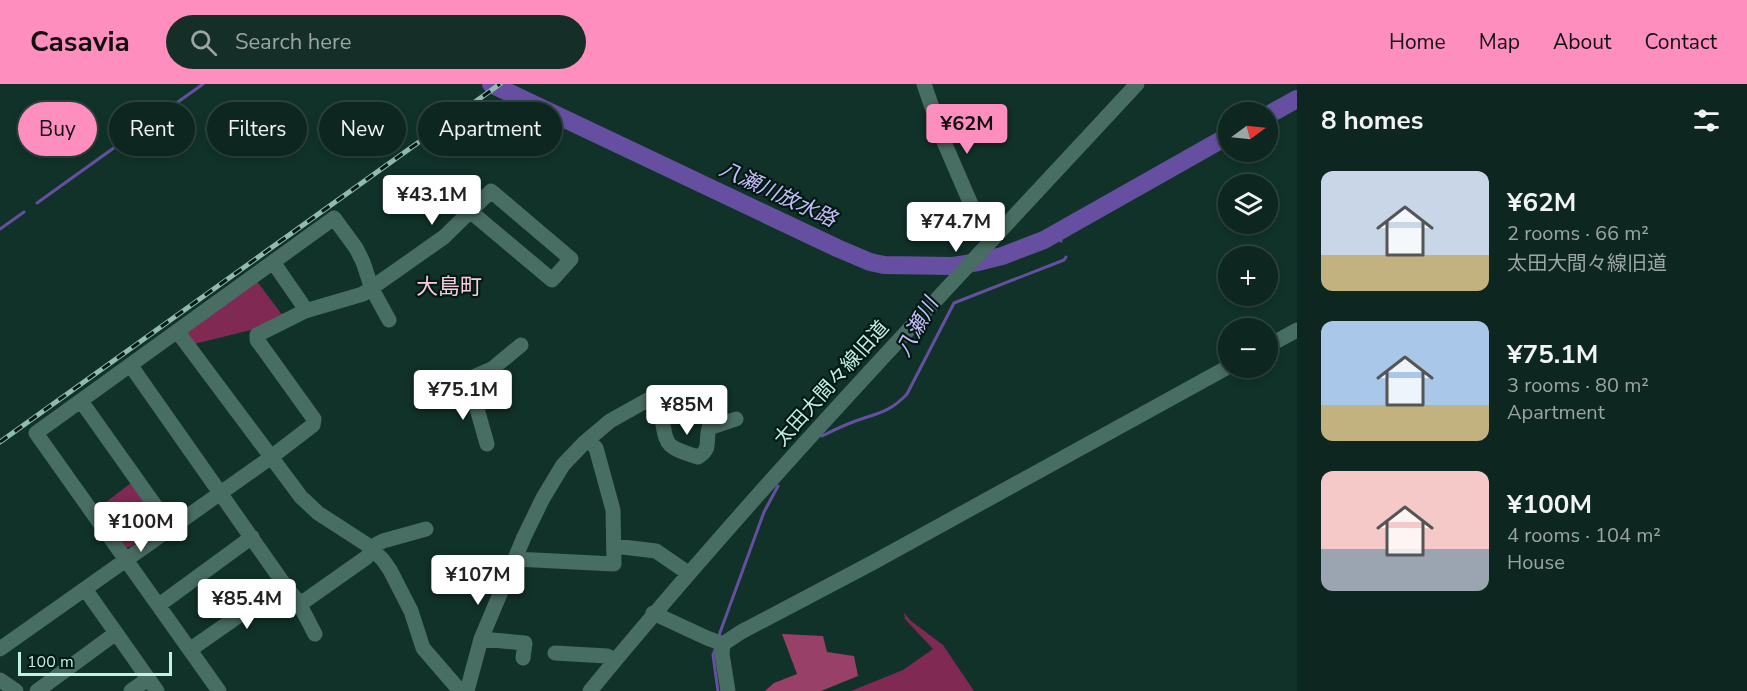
<!DOCTYPE html>
<html lang="en">
<head>
<meta charset="utf-8">
<style>
  :root { --surface:#0d261f; --page:#162e28; --text:#f1f3f6; --muted:#9aa5a4; --line:#2d433d; --accent:#fe8ebd }
  body { margin:0; font-family:"Nunito Sans","Noto Sans JP",sans-serif; background:var(--page); color:var(--text); height:100vh; display:flex; flex-direction:column; font-size:22px; white-space:nowrap }
  * { box-sizing:border-box; margin:0 }
  p { font-size:20px; color:var(--muted) }
  .icon { flex:none; width:33px; height:33px; fill:none; stroke:currentColor; stroke-width:2; stroke-linecap:round; stroke-linejoin:round }
  .map { position:relative; flex:1; overflow:hidden }
  .sheet { display:flex; flex-direction:column; background:var(--surface); width:450px }
  .sheet>* { flex:none }
  .banner { position:absolute; left:18px; top:18px; width:570px; height:54px; display:flex; gap:12px }
  .needle { width:39px; rotate:75deg }
  .controls { position:absolute; left:1218px; top:18px; display:grid; gap:12px }
  .controls a { display:grid; place-items:center; width:60px; height:60px; border-radius:50%; background:var(--surface); box-shadow:0 3px 9px #0003,0 0 0 2px var(--line); font-size:30px }
  .scale { position:absolute; left:18px; bottom:15px; width:154px; box-sizing:border-box; padding-left:6px; border:3px solid #c2f0e2; border-top:0; font-size:16px; line-height:21px; white-space:nowrap; color:#c2f0e2; -webkit-text-stroke:4px #001912; paint-order:stroke }
  .price { position:absolute; translate:-50% -51px; padding:0 14px; border-radius:6px; background:#fff; color:#222; font-size:20px; line-height:39px; filter:drop-shadow(0 2px 3px #0008) }
  .price::after { content:''; position:absolute; left:50%; top:36px; width:18px; height:14px; margin-left:-9px; background:inherit; clip-path:polygon(0 0,100% 0,50% 100%) }
  .price.on { background:var(--accent); color:#111 }
  ul { padding:0; list-style:none }
  li { display:flex; align-items:center; gap:18px; height:150px; padding:0 24px }
  li span { display:grid; place-items:center; flex:none; width:168px; height:120px; border-radius:12px; color:#555 }
  li>.icon { margin-inline-start:auto }
  span .icon { width:72px; height:72px; fill:#fffc; stroke-width:1 }
  li b { font-size:26px }
  h2 { display:flex; justify-content:space-between; align-items:center; height:72px; padding:0 24px; font-size:26px }
  .chip { padding:0 21px; border-radius:27px; background:var(--surface); box-shadow:0 3px 9px #0003,0 0 0 2px var(--line); font-size:21px; line-height:54px }
  .chip.on { background:var(--accent); color:#111 }
  header { display:flex; align-items:center; gap:36px; box-sizing:border-box; height:84px; padding:0 30px; background:var(--accent); color:#111 }
  header strong { font-size:28px }
  nav { display:flex; gap:33px; margin-inline-start:auto; font-size:21px }
  .search { width:420px; height:54px; background:var(--page); display:flex; align-items:center; gap:15px; box-sizing:border-box; padding:0 21px; border-radius:33px; color:var(--muted); font-size:22px }
  main { display:flex; flex:1; min-height:0 }
  .map>svg:first-child { display:block }
  .green { fill:#802a53 }
  .forest { fill:#994068 }
  .lines { fill:none; stroke-linecap:round; stroke-linejoin:round }
  .stream { stroke:#664fa1; stroke-width:3 }
  .river { stroke:#664fa1; stroke-width:18 }
  .minor { stroke:#486d62; stroke-width:15 }
  .rail-casing { stroke:#90bbae; stroke-width:5 }
  .rail { stroke:#001912; stroke-width:3; stroke-dasharray:9; stroke-linecap:butt }
  .labels { text-anchor:middle; stroke-width:4.5; stroke-linejoin:round; paint-order:stroke }
  .street-label { font-size:20px; fill:#c2f0e2; stroke:#001912 }
  .water-label { font-size:21px; font-style:italic; fill:#cabbfe; stroke:#001912 }
  .quarter-label { font-size:22px; fill:#fbcadd; stroke:#001912 }
</style>
</head>
<body>
<header>
<strong>Casavia</strong>
<div class="search"><svg class="icon" aria-label="search" viewBox="0 0 24 24"><circle cx="10" cy="10" r="6"/><path d="M15 15l6 6"/></svg>Search here</div>
<nav><a>Home</a><a>Map</a><a>About</a><a>Contact</a></nav>
</header>
<main>
<div class="map">
<svg width="1297" height="607" viewBox="0 0 1297 607">
  <rect width="100%" height="100%" fill="#113229"/>
  <path class="green" d="M 256,196 L 283,232 L 263,243 L 194,260 L 187,251 L 187,245 Z
    M 131,399 L 159,439 L 159,443 L 130,463 L 123,464 L 97,425 Z
    M 904,529 L 911,537 L 943,561 L 974,607 L 851,607 L 903,586 L 933,565 L 905,535 Z"/>
  <path class="forest" d="M 782,550 L 823,552 L 827,568 L 854,572 L 858,592 L 821,607 L 765,607 L 774,599 L 797,590 Z"/>
  <g class="lines">
    <path class="stream" d="M 37,119 L 203,0
      M 0,145 L 24,128
      M 1058,148 L 1061,157
      M 822,352 C 832,347 842,342 853,338 C 876,329 888,330 907,310 L 954,219 L 1064,176 L 1066,173
      M 718,554 L 764,428 L 778,402
      M 716,563 L 713,571 L 718,607"/>
    <path class="river" d="M 491,0 L 837,164 L 870,178 L 884,181 L 953,182 L 978,178 L 1002,172 L 1044,156 L 1058,148 L 1228,52
      M 1268,31 L 1297,15"/>
    <path class="minor" d="M 924,0 L 944,58 L 983,148 L 991,156
      M 273,178 L 302,220 L 305,227
      M 177,247 L 301,413 L 318,429 L 369,462 L 383,476 L 390,486 L 411,527 L 423,564 L 460,607
      M 1268,262 L 1297,246
      M 131,282 L 284,500 L 295,514 L 301,518 L 302,525 L 315,550
      M 460,295 L 467,298 L 472,307 L 487,360
      M 467,298 L 471,294 L 492,285 L 521,261
      M 81,317 L 171,444
      M 646,317 L 660,326 C 668,362 661,361 698,373 C 712,365 705,357 709,344 L 736,335
      M 614,462 L 656,467 L 688,489
      M 515,475 L 614,480 L 613,426 L 596,364 L 588,356
      M 85,505 L 157,607
      M 301,518 L 306,516 L 367,473 L 377,460 L 383,457 L 426,445
      M 159,521 L 252,453
      M 653,529 L 707,554 L 723,560
      M 481,555 L 525,559 L 523,574
      M 723,560 L 741,548 L 872,479 L 1228,283
      M 723,560 L 722,570 L 728,607
      M 0,565 L 270,374 L 313,341 L 314,335 L 260,260 L 257,256 L 257,251 L 305,227 L 363,210 L 444,153 L 491,107 L 571,175 L 552,196 L 471,128
      M 191,565 L 284,500
      M 555,569 L 607,572 L 615,576
      M 0,596 L 16,607
      M 37,607 L 116,549
      M 131,607 L 148,595
      M 219,607 L 36,349 L 334,134 L 356,164 L 363,178 L 372,205 L 389,236
      M 467,607 L 481,555 L 524,453 L 543,414 L 563,381 L 584,359 L 610,337 L 651,314
      M 590,607 C 763,396 952,200 1137,0"/>
    <g class="rail-casing">
      <path id="rail" d="M 0,358 L 500,0"/>
    </g>
    <use href="#rail" class="rail"/>
  </g>
  <g class="labels">
    <g class="street-label">
      <text transform="translate(831 299) rotate(-48)" y="7">太田大間々線旧道</text>
    </g>
    <g class="water-label">
      <text transform="translate(778 110) rotate(25)" y="7">八瀬川放水路</text>
      <text transform="translate(917 243) rotate(-61)" y="7">八瀬川</text>
    </g>
    <g class="quarter-label">
      <text x="449" y="210">大島町</text>
    </g>
  </g>
</svg>
<div class="controls">
<a><svg class="needle" viewBox="-14 -14 28 28"><path d="M0-13l5 13h-10z" fill="#e53935"/><path d="M0 13l5-13h-10z" fill="#9aa5a4"/></svg></a>
<a><svg class="icon" aria-label="layers" viewBox="0 0 24 24"><path d="M12 4l9 5-9 5-9-5zM3 14l9 5 9-5"/></svg></a>
<a>+</a>
<a>−</a>
</div>
<div class="scale">100 m</div>
<b class="price on" style="left:967px;top:71px">¥62M</b>
<b class="price" style="left:432px;top:142px">¥43.1M</b>
<b class="price" style="left:956px;top:169px">¥74.7M</b>
<b class="price" style="left:463px;top:337px">¥75.1M</b>
<b class="price" style="left:687px;top:352px">¥85M</b>
<b class="price" style="left:141px;top:469px">¥100M</b>
<b class="price" style="left:478px;top:522px">¥107M</b>
<b class="price" style="left:247px;top:546px">¥85.4M</b>
<div class="banner">
<a class="chip on">Buy</a>
<a class="chip">Rent</a>
<a class="chip">Filters</a>
<a class="chip">New</a>
<a class="chip">Apartment</a>
</div>
</div>
<section class="sheet">
<h2>8 homes<svg class="icon" aria-label="filters" viewBox="0 0 24 24"><path d="M4 7h16M4 17h16"/><circle cx="9" cy="7" r="2"/><circle cx="15" cy="17" r="2"/></svg></h2>
<ul>
<li><span style="background:linear-gradient(#c9d6e8 70%,#c2b280 0)"><svg class="icon" aria-label="home" viewBox="0 0 24 24"><path d="M3 11l9-7 9 7M6 9v11h12V9"/></svg></span><div><b>¥62M</b><p>2 rooms · 66 m²</p><p>太田大間々線旧道</p></div></li>
<li><span style="background:linear-gradient(#a9c7e8 70%,#c2b280 0)"><svg class="icon" aria-label="home" viewBox="0 0 24 24"><path d="M3 11l9-7 9 7M6 9v11h12V9"/></svg></span><div><b>¥75.1M</b><p>3 rooms · 80 m²</p><p>Apartment</p></div></li>
<li><span style="background:linear-gradient(#f6c9c9 65%,#9aa5b1 0)"><svg class="icon" aria-label="home" viewBox="0 0 24 24"><path d="M3 11l9-7 9 7M6 9v11h12V9"/></svg></span><div><b>¥100M</b><p>4 rooms · 104 m²</p><p>House</p></div></li>
</ul>
</section>
</main>
</body>
</html>
